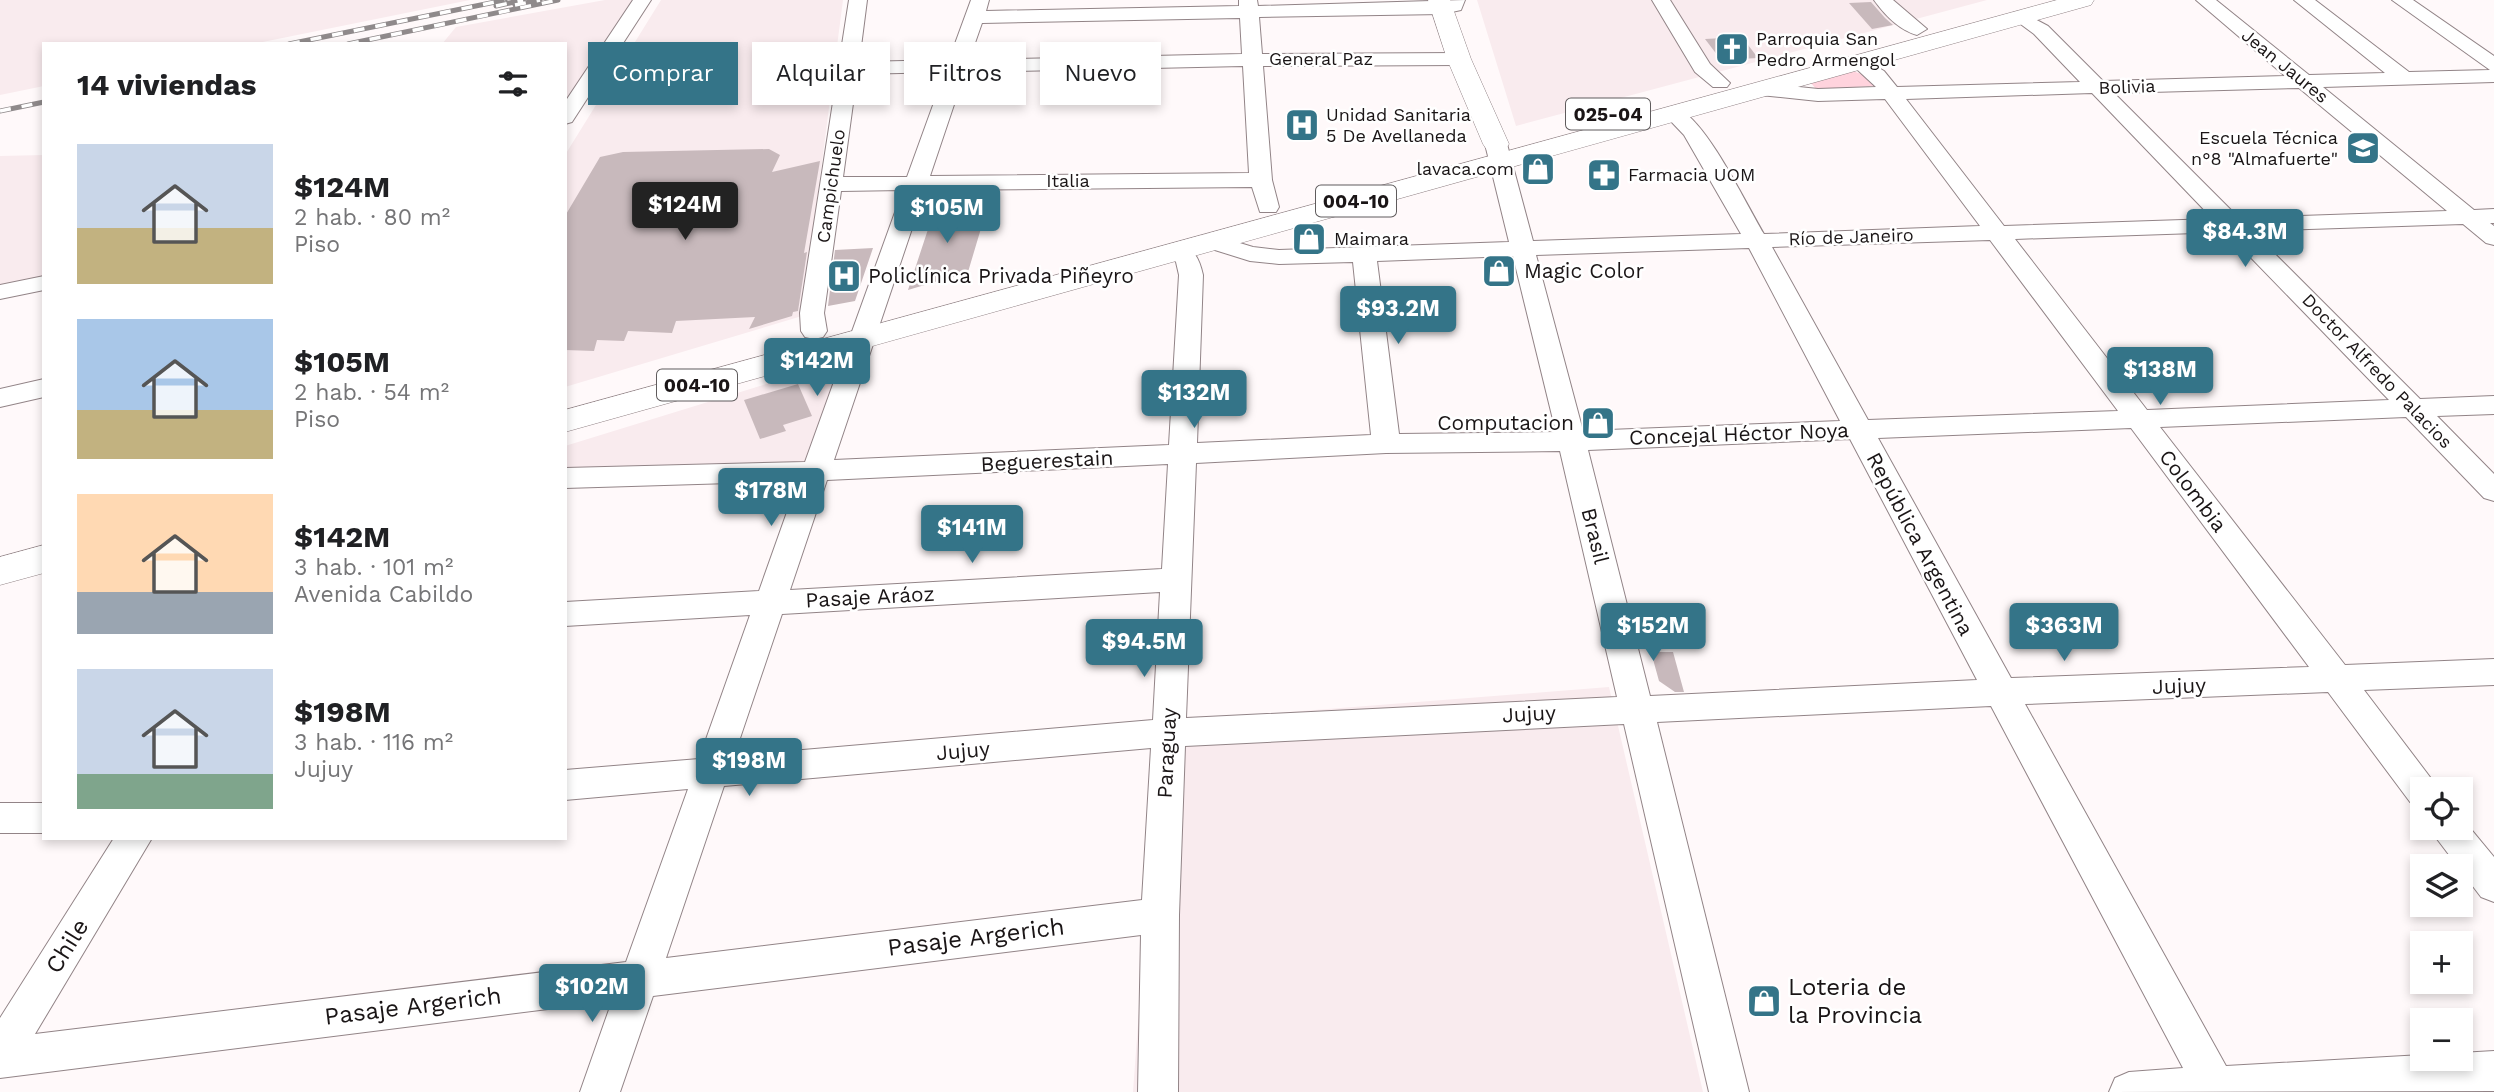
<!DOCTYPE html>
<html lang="es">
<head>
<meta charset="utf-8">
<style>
  :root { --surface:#fff; --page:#f6f6f6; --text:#202124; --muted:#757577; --accent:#347488 }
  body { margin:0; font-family:"Work Sans",sans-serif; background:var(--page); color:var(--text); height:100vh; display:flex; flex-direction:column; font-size:26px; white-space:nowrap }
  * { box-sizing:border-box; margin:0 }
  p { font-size:23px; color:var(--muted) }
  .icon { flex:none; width:38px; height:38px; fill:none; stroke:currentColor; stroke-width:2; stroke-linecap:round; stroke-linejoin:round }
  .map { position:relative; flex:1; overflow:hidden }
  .sheet { position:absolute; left:42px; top:42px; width:525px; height:798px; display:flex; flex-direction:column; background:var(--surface); border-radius:0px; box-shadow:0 4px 10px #0003 }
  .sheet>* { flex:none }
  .banner { position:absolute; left:588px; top:42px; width:665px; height:63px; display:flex; gap:14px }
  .controls { position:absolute; left:2410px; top:777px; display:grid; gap:14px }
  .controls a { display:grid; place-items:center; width:63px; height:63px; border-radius:0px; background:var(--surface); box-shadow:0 4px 10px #0003; font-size:35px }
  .price { position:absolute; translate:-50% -60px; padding:0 16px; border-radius:7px; background:var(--accent); color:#fff; font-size:23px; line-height:46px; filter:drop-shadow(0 2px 4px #0008) }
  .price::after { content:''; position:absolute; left:50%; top:42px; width:21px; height:16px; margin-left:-10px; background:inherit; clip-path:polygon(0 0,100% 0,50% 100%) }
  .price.selected { background:#222; color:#fff }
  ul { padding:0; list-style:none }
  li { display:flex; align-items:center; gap:21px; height:175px; padding:0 35px }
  li span { display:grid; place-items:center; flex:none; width:196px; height:140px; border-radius:0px; color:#555 }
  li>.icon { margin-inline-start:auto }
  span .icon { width:84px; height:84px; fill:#fffc; stroke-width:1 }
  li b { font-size:30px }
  h2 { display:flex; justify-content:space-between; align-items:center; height:84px; padding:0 35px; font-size:30px }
  .pill { padding:0 24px; border-radius:0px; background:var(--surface); box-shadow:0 4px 10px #0003; font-size:24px; line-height:63px }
  .pill.selected { background:var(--accent); color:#fff }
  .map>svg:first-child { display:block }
  .built { fill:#f9ebee }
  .green { fill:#ffd3dd }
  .building { fill:#c8b9bc }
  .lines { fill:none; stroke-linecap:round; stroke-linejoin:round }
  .minor-casing { stroke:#928487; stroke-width:2 }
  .major-casing { stroke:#928487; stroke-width:1 }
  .minor { fill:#fff; fill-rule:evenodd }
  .major { fill:#fff; fill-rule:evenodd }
  .rail-casing { stroke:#8f8a8b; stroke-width:5 }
  .rail { stroke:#fff; stroke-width:3.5; stroke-dasharray:11; stroke-linecap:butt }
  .labels { text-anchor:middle; stroke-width:5; stroke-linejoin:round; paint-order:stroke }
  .far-poi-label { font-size:18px; fill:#1a1516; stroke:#fff; text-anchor:start }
  .far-street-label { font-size:18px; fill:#1a1516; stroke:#fff }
  .shield { fill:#fff; stroke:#5f5b5c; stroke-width:2 }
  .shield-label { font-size:19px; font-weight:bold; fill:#1a1516 }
  .poi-label { font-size:21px; fill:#1a1516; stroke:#fff; text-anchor:start }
  .street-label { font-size:21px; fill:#1a1516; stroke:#fff }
  .near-street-label { font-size:24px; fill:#1a1516; stroke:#fff }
  .near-poi-label { font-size:24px; fill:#1a1516; stroke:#fff; text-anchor:start }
</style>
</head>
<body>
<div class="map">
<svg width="2494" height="1092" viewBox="0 0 2494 1092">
  <rect width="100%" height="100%" fill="#fff9fa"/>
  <path class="built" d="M 0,0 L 470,0 L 253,44 L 44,44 L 44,86 L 0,95 Z
    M 605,0 L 642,0 L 565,110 L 565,44 L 442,44 L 456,27 Z
    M 661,0 L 843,0 L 802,316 L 565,387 L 565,155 Z
    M 1477,0 L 1987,0 L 1516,126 Z
    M 44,155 L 44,280 L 0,289 L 0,156 Z
    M 844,360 L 807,468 L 565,474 L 565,446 Z
    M 1609,687 L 1703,1092 L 1133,1092 L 1160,722 Z"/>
  <path class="green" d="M 1853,71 L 1864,75 L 1875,86 L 1816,89 L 1811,83 Z"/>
  <path class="building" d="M 1871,2 L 1885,18 L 1893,25 L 1872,29 L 1849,3 Z
    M 1742,37 L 1758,58 L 1721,60 L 1705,39 Z
    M 769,149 L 780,155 L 772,172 L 820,161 L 804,253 L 807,252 L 798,311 L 793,312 L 792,316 L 749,329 L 755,317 L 676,321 L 672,333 L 628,331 L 624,341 L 597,340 L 594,351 L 565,350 L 565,216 L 600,157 L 623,152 Z
    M 937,202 L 967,203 L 963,215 L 985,215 L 968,272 L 908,290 Z
    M 873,248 L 855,301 L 828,306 L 835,250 Z
    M 798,384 L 812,416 L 783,425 L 786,431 L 760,439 L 744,400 Z
    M 1651,652 L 1673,652 L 1684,692 L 1675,692 L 1659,681 Z"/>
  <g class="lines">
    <g class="minor-casing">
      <path id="minor" d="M 633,0 L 651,0 L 572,122 L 565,124 L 565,102 Z
        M 849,0 L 867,0 L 859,62 L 949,60 L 971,0 L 989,0 L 986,11 L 1239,6 L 1239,0 L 1257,0 L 1258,6 L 1465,0 L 1461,10 L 1443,14 L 1259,17 L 1262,54 L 1459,53 L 1466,55 L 1469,59 L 1466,63 L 1459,65 L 1263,66 L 1272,180 L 1279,207 L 1276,212 L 1260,212 L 1252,187 L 925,190 L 834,460 L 1169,445 L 1179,275 L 1176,262 L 1167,251 L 1171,246 C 1191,241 1199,257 1203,275 L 1197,443 L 1371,435 L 1353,262 L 1279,264 L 1250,261 L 1202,246 L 1198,241 L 1202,236 L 1210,234 L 1253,247 L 1279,250 L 1509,242 L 1485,144 L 1488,139 L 1504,139 L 1507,144 L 1533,241 L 1741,234 L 1684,135 L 1663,113 L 1666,109 C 1671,107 1676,106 1681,110 C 1710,128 1745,202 1764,234 L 1980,226 L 1885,99 L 1818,101 L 1760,95 L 1753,93 L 1750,89 L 1753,85 L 1760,83 L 1818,89 L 1876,87 L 1849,62 L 1852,58 L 1859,56 L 1884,71 L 1897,87 L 2080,82 L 2034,34 L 2011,17 L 2013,13 L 2020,11 L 2048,26 L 2103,81 L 2285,76 L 2196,0 L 2216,0 L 2309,75 L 2385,73 L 2294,0 L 2315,0 L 2409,72 L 2490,70 L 2392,0 L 2413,0 L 2494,56 L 2494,82 L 2323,87 L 2474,210 L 2494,209 L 2494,223 L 2490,223 L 2494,226 L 2494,245 L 2486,243 L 2463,224 L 2252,231 L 2420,399 L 2494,396 L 2494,414 L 2437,416 L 2494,474 L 2494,501 L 2484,498 L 2406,417 L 2160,427 L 2345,665 L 2494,659 L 2494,685 L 2364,690 L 2439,789 L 2422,789 L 2422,806 L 2410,802 L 2328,692 L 2025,704 L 2226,1066 L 2422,1055 L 2422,1059 L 2460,1059 L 2460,1053 L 2494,1051 L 2494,1091 L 2109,1092 L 2115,1078 L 2129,1072 L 2183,1068 L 1991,706 L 1657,722 L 1749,1092 L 1709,1092 L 1624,724 L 1185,746 L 1179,915 L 1178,1092 L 1138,1092 L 1141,935 L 653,996 L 620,1092 L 580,1092 L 612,1001 L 0,1078 L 0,1018 L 114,838 L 152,838 L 35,1034 L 626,962 L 688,789 L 565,800 L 565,770 L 699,759 L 750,615 L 565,626 L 565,602 L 759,591 L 798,481 L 565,488 L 565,468 L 805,462 L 903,190 L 841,191 L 824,313 L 827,331 L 823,337 L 814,339 L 805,337 L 801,331 L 800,313 ZM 1240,18 L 1242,54 L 969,60 L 982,23 ZM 1243,66 L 1249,173 L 930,176 L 965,72 ZM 945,72 L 907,177 L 843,177 L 857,74 ZM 2299,88 L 2447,211 L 2239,218 L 2114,93 ZM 2092,93 L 2213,219 L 2004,226 L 1906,99 ZM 2226,232 L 2389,400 L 2147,410 L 2015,239 ZM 1990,240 L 2118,411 L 1868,420 L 1772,247 ZM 1749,248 L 1840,421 L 1583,431 L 1536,255 ZM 1513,256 L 1556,432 L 1399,434 L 1377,261 ZM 2131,428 L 2309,667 L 2011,678 L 1878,438 ZM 1850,439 L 1977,680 L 1650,696 L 1588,450 ZM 1560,451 L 1617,697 L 1186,718 L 1196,463 L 1386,453 ZM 1168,464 L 1162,569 L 790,590 L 827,480 ZM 1160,592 L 1153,720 L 734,756 L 782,614 ZM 1151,748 L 1142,900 L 666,958 L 724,786 Z
        M 1652,0 L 1670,0 L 1710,64 L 1730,83 L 1727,87 L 1713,87 L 1695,72 Z
        M 1874,0 L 1893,0 L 1927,29 L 1917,35 C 1899,30 1884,14 1874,0 Z
        M 44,276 L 44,290 L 0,299 L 0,285 Z
        M 44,379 L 44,397 L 0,407 L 0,389 Z
        M 0,803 L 44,803 L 44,833 L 0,833 Z
        M 2460,816 L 2494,857 L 2494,902 L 2481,897 L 2437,839 L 2432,828 L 2460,828 Z"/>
    </g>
    <g class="major-casing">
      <path id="major" d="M 1428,0 L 1450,0 L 1471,59 L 1509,144 L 1505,150 L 1496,152 L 1487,150 L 1483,144 L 1447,59 Z
        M 2057,0 L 2094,0 L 2091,5 L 565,432 L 565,410 Z
        M 44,545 L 44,573 L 0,585 L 0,557 Z"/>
    </g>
    <use href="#minor" class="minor"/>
    <use href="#major" class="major"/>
    <g class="rail-casing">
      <path id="rail" d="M 515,5 L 540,0
        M 496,6 L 523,0
        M 289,44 L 505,0
        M 348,44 L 558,0
        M 0,111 L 44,102"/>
    </g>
    <use href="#rail" class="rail"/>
  </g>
  <defs>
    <g id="church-square" transform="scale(1.75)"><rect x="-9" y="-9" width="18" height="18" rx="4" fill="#347488" stroke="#fff"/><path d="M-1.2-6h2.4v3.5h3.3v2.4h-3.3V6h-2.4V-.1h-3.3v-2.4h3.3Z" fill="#fff"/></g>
    <g id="hospital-square" transform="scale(1.75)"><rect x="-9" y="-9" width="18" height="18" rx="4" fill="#347488" stroke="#fff"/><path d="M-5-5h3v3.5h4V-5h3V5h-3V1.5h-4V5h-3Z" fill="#fff"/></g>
    <g id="school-square" transform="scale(1.75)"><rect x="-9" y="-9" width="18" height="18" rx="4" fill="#347488" stroke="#fff"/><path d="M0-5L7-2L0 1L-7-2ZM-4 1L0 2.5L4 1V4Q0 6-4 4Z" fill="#fff"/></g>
    <g id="shop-square" transform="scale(1.75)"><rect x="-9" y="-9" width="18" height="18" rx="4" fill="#347488" stroke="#fff"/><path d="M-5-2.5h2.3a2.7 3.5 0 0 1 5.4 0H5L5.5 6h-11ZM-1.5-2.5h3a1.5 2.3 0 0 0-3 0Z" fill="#fff"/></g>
    <g id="pharmacy-square" transform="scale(1.75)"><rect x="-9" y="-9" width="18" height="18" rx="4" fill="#347488" stroke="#fff"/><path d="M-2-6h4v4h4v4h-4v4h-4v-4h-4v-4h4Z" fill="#fff"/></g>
  </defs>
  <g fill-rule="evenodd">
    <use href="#church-square" x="1732" y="49"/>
    <use href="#hospital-square" x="1302" y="125"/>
    <use href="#school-square" x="2363" y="148"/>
    <use href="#shop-square" x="1538" y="169"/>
    <use href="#pharmacy-square" x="1604" y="175"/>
    <use href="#shop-square" x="1309" y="239"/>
    <use href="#shop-square" x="1499" y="271"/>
    <use href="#hospital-square" x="844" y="276"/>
    <use href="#shop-square" x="1598" y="423"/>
    <use href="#shop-square" x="1764" y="1001"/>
  </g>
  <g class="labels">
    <g class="far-poi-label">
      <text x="1756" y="45">Parroquia San<tspan x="1756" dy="21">Pedro Armengol</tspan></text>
      <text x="1326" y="121">Unidad Sanitaria<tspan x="1326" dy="21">5 De Avellaneda</tspan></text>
      <text x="2338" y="144" text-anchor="end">Escuela Técnica<tspan x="2338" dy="21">n°8 "Almafuerte"</tspan></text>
      <text x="1514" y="175" text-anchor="end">lavaca.com</text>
      <text x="1628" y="181">Farmacia UOM</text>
      <text x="1334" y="245">Maimara</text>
    </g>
    <g class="far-street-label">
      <text x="1321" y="65">General Paz</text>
      <text transform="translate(2285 66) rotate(39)" y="6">Jean Jaures</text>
      <text transform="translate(2127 87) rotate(-2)" y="6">Bolivia</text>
      <text x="1068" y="187">Italia</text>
      <text transform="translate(831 186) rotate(-82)" y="6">Campichuelo</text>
      <text transform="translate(1851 237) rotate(-2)" y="6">Río de Janeiro</text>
      <text transform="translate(2377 371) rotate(46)" y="6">Doctor Alfredo Palacios</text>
    </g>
    <g class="shield">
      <rect x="1566" y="98.5" width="84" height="31" rx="5"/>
      <rect x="1316" y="185.5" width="80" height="31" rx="5"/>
      <rect x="657" y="369.5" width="80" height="31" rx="5"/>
    </g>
    <g class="shield-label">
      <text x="1608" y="121">025-04</text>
      <text x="1356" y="208">004-10</text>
      <text x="697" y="392">004-10</text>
    </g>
    <g class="poi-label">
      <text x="1524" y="278">Magic Color</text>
      <text x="868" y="283">Policlínica Privada Piñeyro</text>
      <text x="1574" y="430" text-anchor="end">Computacion</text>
    </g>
    <g class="street-label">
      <text transform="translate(1739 434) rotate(-2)" y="7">Concejal Héctor Noya</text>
      <text transform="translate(1047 461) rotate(-3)" y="7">Beguerestain</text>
      <text transform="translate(2193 491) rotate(53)" y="7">Colombia</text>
      <text transform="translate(1595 536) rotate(76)" y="7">Brasil</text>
      <text transform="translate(1920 544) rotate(62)" y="7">República Argentina</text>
      <text transform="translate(870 597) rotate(-3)" y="7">Pasaje Aráoz</text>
      <text transform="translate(2179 686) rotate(-2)" y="7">Jujuy</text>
      <text transform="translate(1529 714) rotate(-3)" y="7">Jujuy</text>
      <text transform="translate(963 751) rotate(-5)" y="7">Jujuy</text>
      <text transform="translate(1167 753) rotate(-87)" y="7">Paraguay</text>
    </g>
    <g class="near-street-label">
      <text transform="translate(976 937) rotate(-7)" y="8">Pasaje Argerich</text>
      <text transform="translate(67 946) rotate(-58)" y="8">Chile</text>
      <text transform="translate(413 1006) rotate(-7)" y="8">Pasaje Argerich</text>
    </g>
    <g class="near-poi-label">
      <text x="1788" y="995">Loteria de<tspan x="1788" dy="28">la Provincia</tspan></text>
    </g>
  </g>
</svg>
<div class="controls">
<a><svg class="icon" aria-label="locate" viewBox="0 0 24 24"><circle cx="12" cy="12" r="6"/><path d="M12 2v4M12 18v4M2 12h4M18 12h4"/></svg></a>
<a><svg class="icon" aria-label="layers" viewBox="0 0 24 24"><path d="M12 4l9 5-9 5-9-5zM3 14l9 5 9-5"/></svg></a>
<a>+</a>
<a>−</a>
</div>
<b class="price selected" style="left:685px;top:242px">$124M</b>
<b class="price" style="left:947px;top:245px">$105M</b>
<b class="price" style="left:2245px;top:269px">$84.3M</b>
<b class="price" style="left:1398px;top:346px">$93.2M</b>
<b class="price" style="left:817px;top:398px">$142M</b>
<b class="price" style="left:2160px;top:407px">$138M</b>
<b class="price" style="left:1194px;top:430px">$132M</b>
<b class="price" style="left:771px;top:528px">$178M</b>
<b class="price" style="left:972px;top:565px">$141M</b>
<b class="price" style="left:1653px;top:663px">$152M</b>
<b class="price" style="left:2064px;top:663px">$363M</b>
<b class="price" style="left:1144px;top:679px">$94.5M</b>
<b class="price" style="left:749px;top:798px">$198M</b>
<b class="price" style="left:592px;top:1024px">$102M</b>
<div class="banner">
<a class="pill selected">Comprar</a>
<a class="pill">Alquilar</a>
<a class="pill">Filtros</a>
<a class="pill">Nuevo</a>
</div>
<section class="sheet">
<h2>14 viviendas<svg class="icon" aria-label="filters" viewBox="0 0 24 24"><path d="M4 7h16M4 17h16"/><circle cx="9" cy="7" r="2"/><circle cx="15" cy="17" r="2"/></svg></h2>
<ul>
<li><span style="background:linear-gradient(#c9d6e8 60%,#c2b280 0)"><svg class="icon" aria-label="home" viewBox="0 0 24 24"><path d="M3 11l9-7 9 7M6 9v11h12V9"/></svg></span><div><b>$124M</b><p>2 hab. · 80 m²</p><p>Piso</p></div></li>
<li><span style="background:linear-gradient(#a9c7e8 65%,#c2b280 0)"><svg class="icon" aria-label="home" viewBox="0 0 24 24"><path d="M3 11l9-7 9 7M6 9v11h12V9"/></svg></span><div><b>$105M</b><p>2 hab. · 54 m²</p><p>Piso</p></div></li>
<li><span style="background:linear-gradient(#ffd9b3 70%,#9aa5b1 0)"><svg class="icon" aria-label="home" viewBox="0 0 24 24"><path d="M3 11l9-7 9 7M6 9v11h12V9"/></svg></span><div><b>$142M</b><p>3 hab. · 101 m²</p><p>Avenida Cabildo</p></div></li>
<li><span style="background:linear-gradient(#c9d6e8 75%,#7fa58c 0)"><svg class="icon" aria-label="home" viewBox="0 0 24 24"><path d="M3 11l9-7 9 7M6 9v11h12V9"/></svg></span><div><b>$198M</b><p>3 hab. · 116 m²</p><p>Jujuy</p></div></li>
</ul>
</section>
</div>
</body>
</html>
